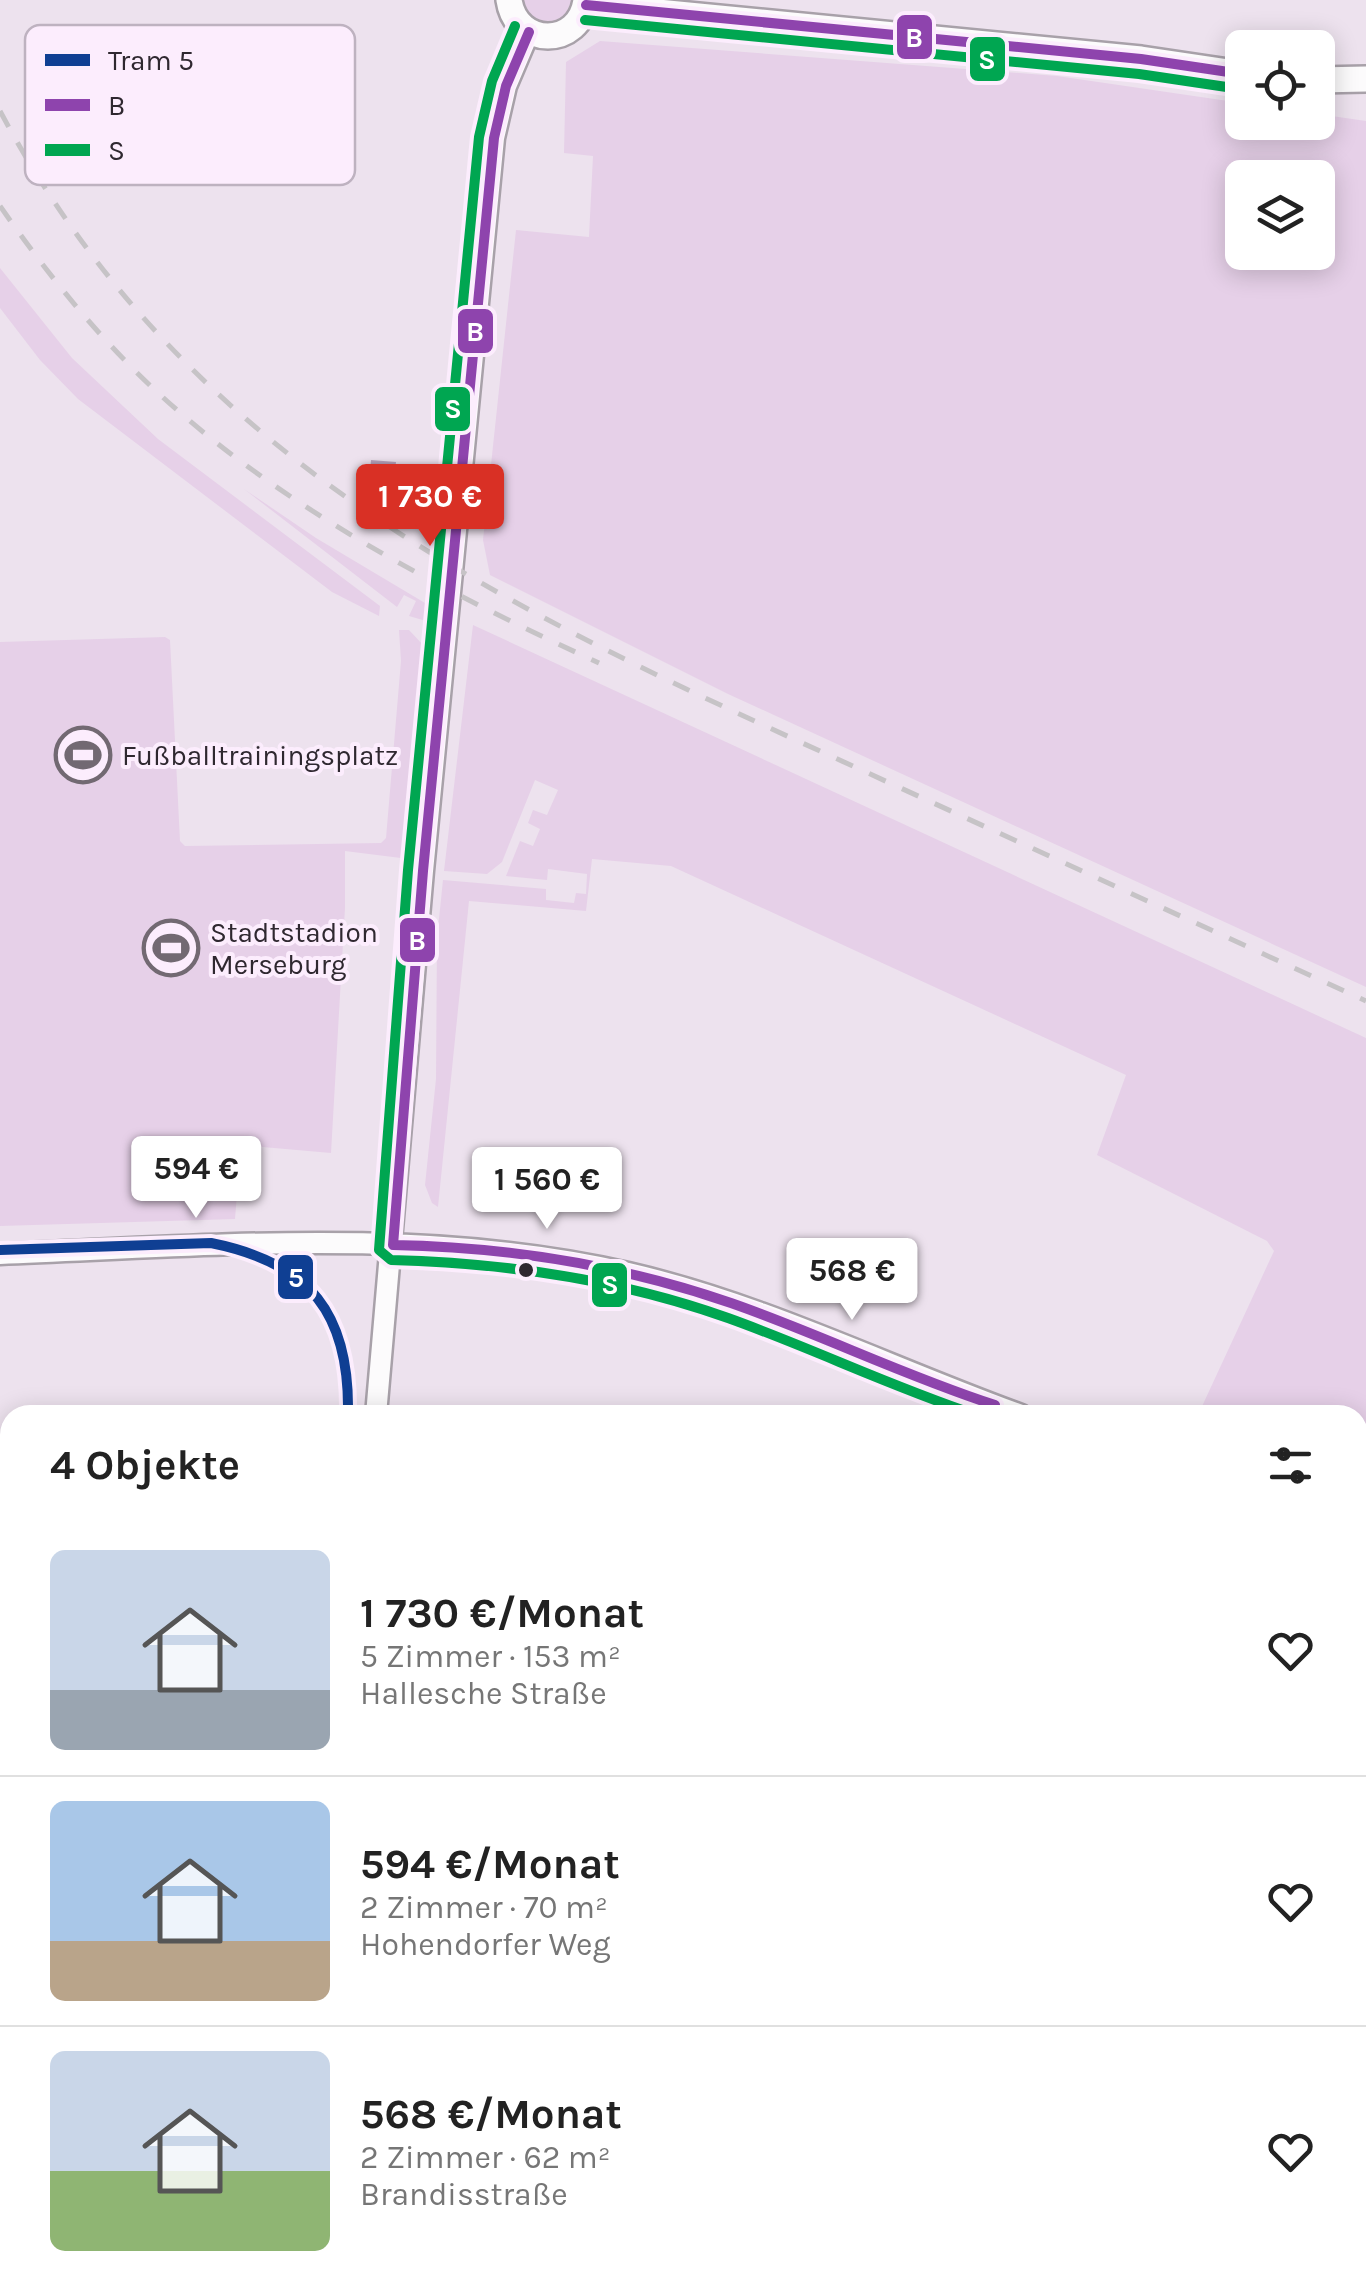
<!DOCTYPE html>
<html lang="de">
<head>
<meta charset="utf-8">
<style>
  :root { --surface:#fff; --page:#f2f2f2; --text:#222; --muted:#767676; --line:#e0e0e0; --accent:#d93025 }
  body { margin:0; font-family:Karla,sans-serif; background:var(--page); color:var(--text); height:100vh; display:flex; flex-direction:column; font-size:38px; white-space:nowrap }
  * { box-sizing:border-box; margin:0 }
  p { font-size:32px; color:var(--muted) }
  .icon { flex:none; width:55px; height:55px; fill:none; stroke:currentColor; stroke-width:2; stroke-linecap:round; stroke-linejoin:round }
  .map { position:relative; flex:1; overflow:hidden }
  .sheet { position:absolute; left:0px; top:1405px; width:1368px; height:892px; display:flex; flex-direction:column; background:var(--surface); border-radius:30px 30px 0 0; box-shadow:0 5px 25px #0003 }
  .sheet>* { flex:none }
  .buttons { position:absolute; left:1225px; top:30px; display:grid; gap:20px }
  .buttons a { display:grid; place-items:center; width:110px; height:110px; border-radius:15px; background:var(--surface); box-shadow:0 5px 25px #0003; font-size:50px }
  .price { position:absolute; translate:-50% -85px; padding:0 22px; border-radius:10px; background:#fff; color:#222; font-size:32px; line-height:65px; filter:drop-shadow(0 2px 5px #0008) }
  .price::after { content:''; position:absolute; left:50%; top:60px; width:30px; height:22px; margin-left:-15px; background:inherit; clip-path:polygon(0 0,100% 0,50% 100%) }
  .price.selected { background:var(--accent); color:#fff }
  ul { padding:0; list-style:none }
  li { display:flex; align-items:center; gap:30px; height:250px; padding:0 50px }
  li+li { border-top:2px solid var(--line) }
  li span { display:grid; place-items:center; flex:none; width:280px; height:200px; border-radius:15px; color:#555 }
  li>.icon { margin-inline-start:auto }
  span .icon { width:120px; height:120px; fill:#fffc; stroke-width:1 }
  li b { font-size:42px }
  h2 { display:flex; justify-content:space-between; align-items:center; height:120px; padding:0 50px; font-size:42px }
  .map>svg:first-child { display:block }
  .green { fill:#e6d0e8; fill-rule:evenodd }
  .water { fill:#bba4be }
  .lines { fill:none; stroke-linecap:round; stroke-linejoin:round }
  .minor-casing { stroke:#a8a1a9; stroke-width:25 }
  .major-casing { stroke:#a8a1a9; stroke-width:30 }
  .minor { stroke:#fcfbfc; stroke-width:20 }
  .major { stroke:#fcfbfc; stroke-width:25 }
  .rail { stroke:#c6c3c6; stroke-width:5; stroke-dasharray:18 18; stroke-linecap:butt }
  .bus-1-casing { stroke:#fcedfd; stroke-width:18 }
  .bus-2-casing { stroke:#fcedfd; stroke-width:18 }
  .bus-1 { stroke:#8e44ad; stroke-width:10 }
  .bus-2 { stroke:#00a651; stroke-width:10 }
  .tram-1-casing { stroke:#fcedfd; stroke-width:18 }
  .tram-1 { stroke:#0f3f93; stroke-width:10 }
  .bus-dot { fill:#2f2830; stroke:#fcedfd; stroke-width:4 }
  .labels { text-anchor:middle; stroke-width:8; stroke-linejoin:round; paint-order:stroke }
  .poi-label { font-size:28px; fill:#2f2830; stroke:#fcedfd; text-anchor:start }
  .key { fill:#fcedfd; stroke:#beb2c0; stroke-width:2.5 }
  .key-label { font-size:28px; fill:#2f2830 }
  .line-badge { stroke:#fcedfd; stroke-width:4 }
  .badge-label { font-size:28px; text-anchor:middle; font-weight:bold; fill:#fff }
</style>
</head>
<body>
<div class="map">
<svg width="1366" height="2296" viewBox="0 0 1366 2296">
  <rect width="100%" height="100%" fill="#ede2ee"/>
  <path class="green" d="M 523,0 L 571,0 L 571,2 L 565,16 L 547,24 L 529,16 Z
    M 653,23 L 774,34 L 773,38 L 739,39 L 641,26 Z
    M 600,41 L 1057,76 L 1242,103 L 1242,122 L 1318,122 L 1318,114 L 1366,121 L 1366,987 L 728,694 L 490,575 L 483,540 L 516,230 L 589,237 L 593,156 L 564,153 L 566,62 ZM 1242,178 L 1318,178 L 1318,252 L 1242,252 Z
    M 0,268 L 72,358 L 158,439 L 380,606 L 379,616 L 332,592 L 78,399 L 40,360 L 0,308 Z
    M 244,489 L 316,538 L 425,603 L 426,621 L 409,616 L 416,601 L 404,595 L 397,607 Z
    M 473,625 L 1366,1038 L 1366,1439 L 1358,1433 L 1358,1415 L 1198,1415 L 1274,1251 L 1267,1241 L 1097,1155 L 1126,1075 L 671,866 L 592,859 L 586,911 L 469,901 L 438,1207 L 432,1203 L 425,1185 L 436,1079 L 437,938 L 443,880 L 546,889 L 546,900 L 574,903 L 576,893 L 586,894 L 587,874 L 548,869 L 547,880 L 506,876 L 520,841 L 533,846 L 540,829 L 528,823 L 533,810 L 547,815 L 558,790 L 535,780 L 502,862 L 487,874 L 444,871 Z
    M 399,630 L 409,630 L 424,646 L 401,858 L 345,851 L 345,908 L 331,1153 L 241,1145 L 235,1219 L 0,1226 L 0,642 L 165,637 L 170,640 L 180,841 L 185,846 L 381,843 L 386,838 L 401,661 Z
    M 1366,1513 L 1366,1732 L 1358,1771 L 1358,1540 Z"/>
  <path class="water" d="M 371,460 L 396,462 L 393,488 L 369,486 Z"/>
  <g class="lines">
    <g class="minor-casing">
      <path id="minor" d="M 0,1254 C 209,1246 422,1226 628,1273 C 763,1304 891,1368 1021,1415
        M 376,1415 L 423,871 L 494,138 L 506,86 L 529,32
        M 902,2288 L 902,2296
        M 293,2296 L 294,2288"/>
    </g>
    <g class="major-casing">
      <path id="major" d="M 509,0 C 516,48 580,48 586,0
        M 586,5 L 1141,59 L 1242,74
        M 1318,80 L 1366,79
        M 1358,1916 L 1366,1862
        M 1331,2296 L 1332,2288
        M 1362,2296 L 1366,2136"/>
    </g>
    <use href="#minor" class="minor"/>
    <use href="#major" class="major"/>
    <path class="rail" d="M 0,111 C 189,466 509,609 857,768 C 1027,846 1196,923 1366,1001
      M 0,206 C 46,272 96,335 156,391 C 283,509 443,591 599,663"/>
    <g class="bus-1-casing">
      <path id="bus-1" d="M 586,5 L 1141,59 L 1242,74
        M 393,1245 L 423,871 L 494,138 L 506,86 L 529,32
        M 393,1245 C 509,1247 621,1265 731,1303 C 820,1334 905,1376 995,1405"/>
    </g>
    <g class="bus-2-casing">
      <path id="bus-2" d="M 585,20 L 1139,74 L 1240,89
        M 515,26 L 492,81 L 479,137 L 408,870 L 379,1250 L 391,1260 C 507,1263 619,1279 728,1318 C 812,1348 892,1387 977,1415"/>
    </g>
    <use href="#bus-1" class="bus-1"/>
    <use href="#bus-2" class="bus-2"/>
    <g class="tram-1-casing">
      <path id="tram-1" d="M 0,1250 L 211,1243 C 311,1263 350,1314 348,1415"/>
    </g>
    <use href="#tram-1" class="tram-1"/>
  </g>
  <defs>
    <g id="stadium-ring" transform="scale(2.875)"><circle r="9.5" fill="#fcedfd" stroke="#726972" stroke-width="1.5"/><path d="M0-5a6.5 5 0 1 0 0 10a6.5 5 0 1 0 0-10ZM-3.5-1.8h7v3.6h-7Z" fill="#726972"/></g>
  </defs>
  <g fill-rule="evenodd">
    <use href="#stadium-ring" x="83" y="755"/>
    <use href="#stadium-ring" x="171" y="948"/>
  </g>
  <circle class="bus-dot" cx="526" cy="1270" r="9"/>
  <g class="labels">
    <g class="poi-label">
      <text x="122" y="765">Fußballtrainingsplatz</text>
      <text x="210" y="942">Stadtstadion<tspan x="210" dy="32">Merseburg</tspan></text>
    </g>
  </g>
  <rect x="25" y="25" width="330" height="160" rx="15" class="key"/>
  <rect x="45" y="54" width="45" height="12" fill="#0f3f93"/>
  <rect x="45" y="99" width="45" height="12" fill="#8e44ad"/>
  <rect x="45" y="144" width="45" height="12" fill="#00a651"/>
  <g class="key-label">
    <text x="108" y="70">Tram 5</text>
    <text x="108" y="115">B</text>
    <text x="108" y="160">S</text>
  </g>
  <g class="line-badge">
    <rect x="895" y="13" width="39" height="48" rx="10" fill="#8e44ad"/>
    <rect x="968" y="35" width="39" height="48" rx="10" fill="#00a651"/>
    <rect x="456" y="307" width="39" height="48" rx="10" fill="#8e44ad"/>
    <rect x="433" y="385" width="39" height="48" rx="10" fill="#00a651"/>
    <rect x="398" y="916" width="39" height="48" rx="10" fill="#8e44ad"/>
    <rect x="276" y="1253" width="39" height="48" rx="10" fill="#0f3f93"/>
    <rect x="590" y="1261" width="39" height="48" rx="10" fill="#00a651"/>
  </g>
  <g class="badge-label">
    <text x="914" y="47">B</text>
    <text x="987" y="69">S</text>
    <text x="475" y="341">B</text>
    <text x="453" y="418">S</text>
    <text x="417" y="950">B</text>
    <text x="296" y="1287">5</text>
    <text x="610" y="1294">S</text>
  </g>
</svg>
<div class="buttons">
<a><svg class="icon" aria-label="locate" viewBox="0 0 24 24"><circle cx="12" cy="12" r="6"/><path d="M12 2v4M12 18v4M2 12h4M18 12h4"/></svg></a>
<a><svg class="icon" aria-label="layers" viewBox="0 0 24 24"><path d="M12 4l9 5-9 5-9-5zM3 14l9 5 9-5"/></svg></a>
</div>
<b class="price selected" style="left:430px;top:549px">1 730 €</b>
<b class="price" style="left:196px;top:1221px">594 €</b>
<b class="price" style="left:547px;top:1232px">1 560 €</b>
<b class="price" style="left:852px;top:1323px">568 €</b>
<section class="sheet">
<h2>4 Objekte<svg class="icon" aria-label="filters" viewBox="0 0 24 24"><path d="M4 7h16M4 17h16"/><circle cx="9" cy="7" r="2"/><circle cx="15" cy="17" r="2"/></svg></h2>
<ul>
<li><span style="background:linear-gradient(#c9d6e8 70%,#9aa5b1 0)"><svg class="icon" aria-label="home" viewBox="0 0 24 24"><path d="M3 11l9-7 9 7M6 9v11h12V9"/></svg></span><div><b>1 730 €/Monat</b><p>5 Zimmer · 153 m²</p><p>Hallesche Straße</p></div><svg class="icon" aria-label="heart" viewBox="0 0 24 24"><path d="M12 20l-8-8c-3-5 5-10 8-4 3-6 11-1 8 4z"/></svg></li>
<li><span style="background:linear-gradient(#a9c7e8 70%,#b9a48a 0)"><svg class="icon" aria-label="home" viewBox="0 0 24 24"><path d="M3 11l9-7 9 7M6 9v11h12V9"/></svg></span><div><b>594 €/Monat</b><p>2 Zimmer · 70 m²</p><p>Hohendorfer Weg</p></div><svg class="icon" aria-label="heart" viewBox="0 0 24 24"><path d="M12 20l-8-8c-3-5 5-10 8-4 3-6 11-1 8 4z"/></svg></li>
<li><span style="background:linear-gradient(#c9d6e8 60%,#8fb573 0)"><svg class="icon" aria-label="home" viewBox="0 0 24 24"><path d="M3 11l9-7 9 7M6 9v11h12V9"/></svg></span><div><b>568 €/Monat</b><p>2 Zimmer · 62 m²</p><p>Brandisstraße</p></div><svg class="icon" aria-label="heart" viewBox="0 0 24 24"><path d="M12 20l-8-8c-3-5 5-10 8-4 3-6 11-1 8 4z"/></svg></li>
</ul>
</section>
</div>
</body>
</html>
